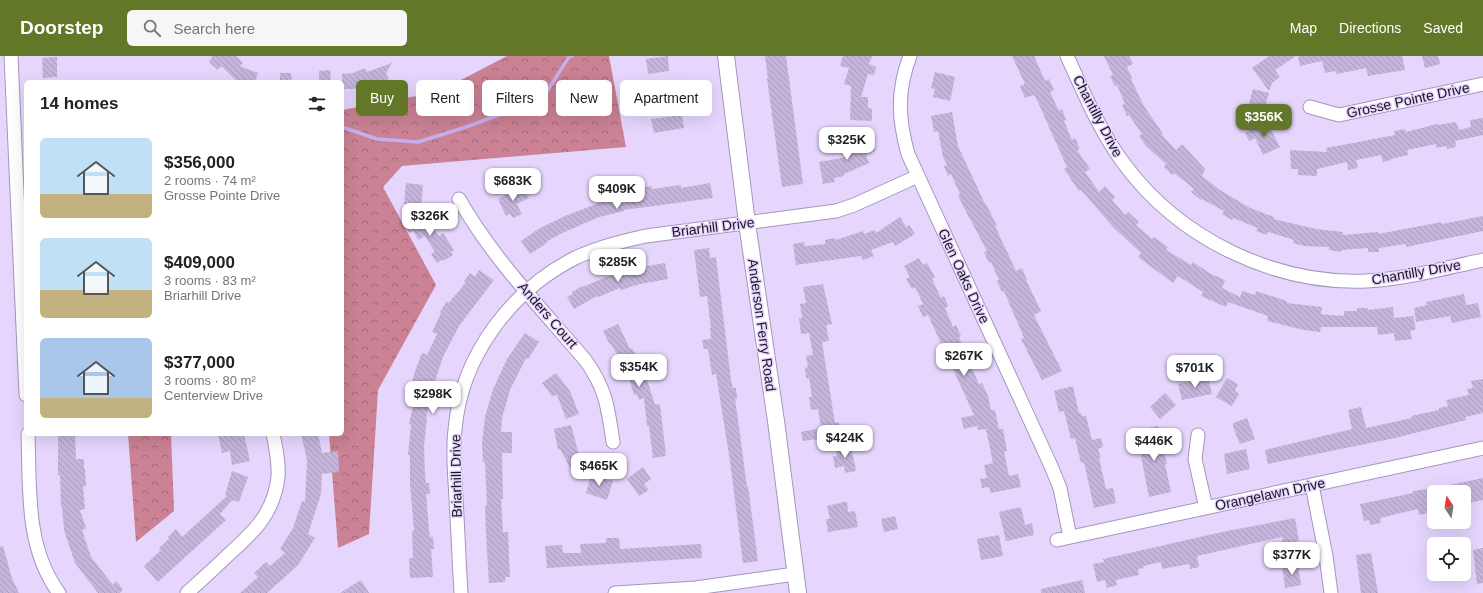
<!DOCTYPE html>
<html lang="en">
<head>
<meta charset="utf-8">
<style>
  :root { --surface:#fff; --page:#f6f6f6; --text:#222; --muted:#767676; --accent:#627728 }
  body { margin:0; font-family:Helvetica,sans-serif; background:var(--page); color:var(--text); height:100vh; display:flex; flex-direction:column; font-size:15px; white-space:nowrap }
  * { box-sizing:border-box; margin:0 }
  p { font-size:13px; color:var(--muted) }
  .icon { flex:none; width:22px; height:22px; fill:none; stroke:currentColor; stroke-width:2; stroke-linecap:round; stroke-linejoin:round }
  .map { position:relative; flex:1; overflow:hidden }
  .panel { position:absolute; left:24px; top:24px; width:320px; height:356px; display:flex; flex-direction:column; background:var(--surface); border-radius:6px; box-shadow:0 4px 16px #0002 }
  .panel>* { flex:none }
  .guide { position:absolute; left:356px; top:24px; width:380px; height:36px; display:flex; gap:8px }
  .needle { width:26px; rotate:348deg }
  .fabs { position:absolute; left:1427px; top:429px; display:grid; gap:8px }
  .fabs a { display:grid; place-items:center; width:44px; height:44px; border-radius:6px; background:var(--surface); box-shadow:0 4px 16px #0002; font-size:20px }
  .price { position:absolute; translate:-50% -34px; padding:0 9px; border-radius:8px; background:#fff; color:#222; font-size:13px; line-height:26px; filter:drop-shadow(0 1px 2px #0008) }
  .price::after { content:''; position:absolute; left:50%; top:24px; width:12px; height:9px; margin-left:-6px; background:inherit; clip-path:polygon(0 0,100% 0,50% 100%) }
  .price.on { background:var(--accent); color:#fff }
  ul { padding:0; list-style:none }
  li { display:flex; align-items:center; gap:12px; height:100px; padding:0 16px }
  li span { display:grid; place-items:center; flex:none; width:112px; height:80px; border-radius:6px; color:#555 }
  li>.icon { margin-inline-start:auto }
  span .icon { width:48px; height:48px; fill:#fffc; stroke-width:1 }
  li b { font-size:17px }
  h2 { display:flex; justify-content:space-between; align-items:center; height:48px; padding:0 16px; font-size:17px }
  .pill { padding:0 14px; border-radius:6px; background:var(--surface); box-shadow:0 4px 16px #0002; font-size:14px; line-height:36px }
  .pill.on { background:var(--accent); color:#fff }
  header { display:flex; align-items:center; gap:24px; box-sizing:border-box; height:56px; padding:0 20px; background:var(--accent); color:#fff }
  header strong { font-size:19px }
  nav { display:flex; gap:22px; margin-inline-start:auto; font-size:14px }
  .search { width:280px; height:36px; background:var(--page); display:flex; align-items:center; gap:10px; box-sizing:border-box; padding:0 14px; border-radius:6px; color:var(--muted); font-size:15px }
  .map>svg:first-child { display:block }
  .forest { fill:url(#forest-crowns) }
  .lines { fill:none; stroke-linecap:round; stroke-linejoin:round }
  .stream { stroke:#c6adeb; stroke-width:3.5 }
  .building { fill:url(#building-back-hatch) }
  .minor-casing { stroke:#a596bc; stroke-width:15 }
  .tertiary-casing { stroke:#a596bc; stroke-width:18 }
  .minor { stroke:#fff; stroke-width:13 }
  .tertiary { stroke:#fff; stroke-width:16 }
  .labels { text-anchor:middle; stroke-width:3; stroke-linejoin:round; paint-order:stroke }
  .street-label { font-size:14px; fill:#1b1523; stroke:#e6d6fe }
</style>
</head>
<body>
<header>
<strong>Doorstep</strong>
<div class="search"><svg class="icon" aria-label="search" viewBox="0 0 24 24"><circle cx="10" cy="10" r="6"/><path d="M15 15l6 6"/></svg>Search here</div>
<nav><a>Map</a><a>Directions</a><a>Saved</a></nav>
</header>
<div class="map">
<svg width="1483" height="537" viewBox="0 0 1483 537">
  <defs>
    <pattern id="forest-crowns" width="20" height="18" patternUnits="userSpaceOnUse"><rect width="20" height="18" fill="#ca8294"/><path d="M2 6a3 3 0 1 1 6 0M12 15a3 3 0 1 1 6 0" fill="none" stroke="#a36978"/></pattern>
    <pattern id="building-back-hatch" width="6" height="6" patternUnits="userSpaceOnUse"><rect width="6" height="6" fill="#c5b5dc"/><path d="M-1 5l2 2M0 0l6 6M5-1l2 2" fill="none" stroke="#a99bbc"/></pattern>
  </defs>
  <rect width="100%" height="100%" fill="#e6d6fe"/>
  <path class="forest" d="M 507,0 L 609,0 L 626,91 L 402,110 L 383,131 L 436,229 L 378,334 L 369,478 L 338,492 L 329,378 L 342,378 L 342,54 L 438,36 Z
    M 128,378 L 171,378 L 174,455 L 136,486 Z"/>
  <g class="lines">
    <path class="stream" d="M 342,71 L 377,83 L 418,86 L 466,71 L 542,43 L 569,1 L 572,0"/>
  </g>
  <path class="building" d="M 211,0 L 236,0 L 243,7 L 240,10 L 258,17 L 255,26 L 238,26 L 221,10 L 218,14 L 209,6 L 212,1 Z
    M 668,0 L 669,15 L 648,18 L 646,3 Z
    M 765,0 L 786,0 L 803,128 L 782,131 L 767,23 L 768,23 Z
    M 843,0 L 872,0 L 869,8 L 876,11 L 874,19 L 868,18 L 861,41 L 868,41 L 868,52 L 872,53 L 872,65 L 850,64 L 851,30 L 844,28 L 849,12 L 840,10 Z
    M 1012,0 L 1034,0 L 1045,25 L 1049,23 L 1054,34 L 1050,36 L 1059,55 L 1062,53 L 1066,64 L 1064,65 L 1072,84 L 1075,82 L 1080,93 L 1077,94 L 1090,113 L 1085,116 L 1099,136 L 1105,130 L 1115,141 L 1112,144 L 1125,159 L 1128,156 L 1139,166 L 1136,169 L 1152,183 L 1154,181 L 1168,191 L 1166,194 L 1191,209 L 1193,206 L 1211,218 L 1225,224 L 1222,232 L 1240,241 L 1242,235 L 1255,239 L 1256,235 L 1287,245 L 1287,247 L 1322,251 L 1321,258 L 1331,259 L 1344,260 L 1344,255 L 1357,255 L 1357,252 L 1368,252 L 1368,254 L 1393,251 L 1394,262 L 1413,260 L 1416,273 L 1410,275 L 1412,283 L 1395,285 L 1394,277 L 1378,279 L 1377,271 L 1321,271 L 1320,276 L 1304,274 L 1267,265 L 1268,260 L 1228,246 L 1226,251 L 1201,240 L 1203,236 L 1178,220 L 1173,227 L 1138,201 L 1141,197 L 1114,172 L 1081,134 L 1079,135 L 1064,113 L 1067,111 L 1036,42 L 1034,39 L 1025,42 L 1020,30 L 1025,28 Z
    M 1104,0 L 1129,0 L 1133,8 L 1127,11 L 1132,22 L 1131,23 L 1144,50 L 1163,78 L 1162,79 L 1176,94 L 1182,88 L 1205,113 L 1202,120 L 1220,134 L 1250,152 L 1274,161 L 1273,163 L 1316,173 L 1343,176 L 1342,179 L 1378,176 L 1378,178 L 1442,166 L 1442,168 L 1483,160 L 1483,175 L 1406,191 L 1406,188 L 1379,192 L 1379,196 L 1368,196 L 1368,192 L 1341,194 L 1341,196 L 1329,194 L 1329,191 L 1304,190 L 1293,187 L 1294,184 L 1268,176 L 1267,179 L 1256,175 L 1258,172 L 1233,162 L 1232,164 L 1222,158 L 1224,155 L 1202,143 L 1201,144 L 1191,136 L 1194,133 L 1174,117 L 1172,119 L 1164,111 L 1166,108 L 1146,90 L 1139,80 L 1142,78 L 1129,59 L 1127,60 L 1122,49 L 1125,48 L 1117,29 L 1115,30 L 1110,20 L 1113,19 Z
    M 1269,0 L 1296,0 L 1275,14 L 1280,21 L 1272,27 L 1269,35 L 1252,12 Z
    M 1298,0 L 1402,0 L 1405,14 L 1368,20 L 1366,12 L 1337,18 L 1336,15 L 1325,17 L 1322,5 L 1300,10 Z
    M 1422,0 L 1438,0 L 1440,8 L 1425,12 Z
    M 57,1 L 57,21 L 43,22 L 42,2 Z
    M 392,7 L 386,17 L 392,32 L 383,35 L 380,27 L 372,30 L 370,27 L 356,33 L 342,33 L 342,18 L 353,17 L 365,12 L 367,16 Z
    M 330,14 L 331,26 L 319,26 L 319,15 Z
    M 935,16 L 955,21 L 950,45 L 933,41 L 935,33 L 931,32 Z
    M 280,17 L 291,17 L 292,26 L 280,26 Z
    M 1253,33 L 1269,37 L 1265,50 L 1267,50 L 1264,63 L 1246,58 Z
    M 952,56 L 958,90 L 985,148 L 986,148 L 997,170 L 995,170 L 1016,215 L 1022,212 L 1027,224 L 1026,224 L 1041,255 L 1034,259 L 1062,315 L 1042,324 L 1021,283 L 1024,282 L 1004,235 L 1002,236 L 997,225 L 999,224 L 991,206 L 989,207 L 984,196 L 987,195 L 963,150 L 958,139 L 960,138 L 951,118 L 948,120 L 944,110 L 947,109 L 943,101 L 938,75 L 934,76 L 931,60 Z
    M 682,59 L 684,72 L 654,77 L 651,63 Z
    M 1483,62 L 1483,79 L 1455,85 L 1456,91 L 1447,93 L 1447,90 L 1436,92 L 1436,88 L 1407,94 L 1408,99 L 1391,103 L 1391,104 L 1383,106 L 1381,99 L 1356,104 L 1358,112 L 1348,114 L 1347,106 L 1317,113 L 1317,120 L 1298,119 L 1298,113 L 1291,113 L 1290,94 L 1327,96 L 1326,92 L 1395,79 L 1394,75 L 1405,73 L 1406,76 L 1437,68 L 1437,69 L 1456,66 L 1459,74 L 1471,71 L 1470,64 Z
    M 1267,66 L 1280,91 L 1263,99 L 1255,82 L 1249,85 L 1245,77 Z
    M 868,79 L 875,95 L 866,99 L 869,107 L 844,118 L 844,120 L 834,122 L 835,126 L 823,128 L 819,106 L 847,101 L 844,93 L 858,87 L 857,84 Z
    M 406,127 L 423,129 L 421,150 L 404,148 Z
    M 710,127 L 713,142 L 624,154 L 624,155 L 599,161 L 560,178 L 546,186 L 547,187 L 530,198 L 521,185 L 540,172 L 565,160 L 604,145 L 632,139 L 631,133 L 652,130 L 652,133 L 681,129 L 681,132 Z
    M 523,130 L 529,142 L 517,148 L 522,158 L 513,162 L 510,158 L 506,160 L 498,143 Z
    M 422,156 L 439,180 L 443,177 L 454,194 L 451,196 L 453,199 L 445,204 L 445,203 L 442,205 L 441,204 L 437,207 L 431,198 L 435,196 L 425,180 L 418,184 L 413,175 L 409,177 L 403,168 Z
    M 900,161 L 906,171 L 909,169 L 915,178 L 895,190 L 893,186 L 871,194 L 874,200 L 863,204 L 861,200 L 796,209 L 793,188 L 804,186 L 805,190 L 825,188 L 825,184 L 835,182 L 836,184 L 863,175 L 864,178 L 875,174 L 876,177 Z
    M 709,192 L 710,202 L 716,201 L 731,324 L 733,332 L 736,332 L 737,343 L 735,343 L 740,378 L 747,431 L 748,430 L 758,505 L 743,507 L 730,405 L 716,318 L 712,319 L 708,293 L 704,293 L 702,284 L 711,283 L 710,272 L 711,272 L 707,240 L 700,241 L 694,194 Z
    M 919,202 L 923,209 L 927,207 L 935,221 L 932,223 L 941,242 L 944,240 L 948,250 L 945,252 L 953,271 L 956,269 L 961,280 L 959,281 L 967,300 L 970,298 L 975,308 L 971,310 L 979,328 L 982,327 L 988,340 L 991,354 L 995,354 L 999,373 L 1003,373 L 1007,395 L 1004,396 L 1009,420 L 1018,418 L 1021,431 L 991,437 L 989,431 L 982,432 L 980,423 L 987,422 L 984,409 L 993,407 L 986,373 L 978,374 L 977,370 L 964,373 L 961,362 L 974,359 L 928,259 L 923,261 L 918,250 L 923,248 L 915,231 L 912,233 L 906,223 L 910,221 L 904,210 Z
    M 665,207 L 668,223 L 640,228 L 621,234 L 620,232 L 598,241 L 597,240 L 574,253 L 567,241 L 573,238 L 572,236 L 582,230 L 583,231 L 606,221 L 641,211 Z
    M 479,214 L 494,224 L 459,270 L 443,301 L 434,328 L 426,362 L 427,362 L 424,390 L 425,419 L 426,427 L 429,427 L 430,438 L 426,438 L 429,474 L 430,481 L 433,481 L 434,493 L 431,493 L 433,521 L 410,522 L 409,502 L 413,502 L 412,475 L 414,475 L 410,429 L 410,399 L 408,399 L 411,368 L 409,368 L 416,337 L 410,335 L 415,315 L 422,297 L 427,299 L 437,278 L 432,276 L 441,257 L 440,256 L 447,245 L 449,247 L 453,241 L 454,241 L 466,226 L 464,225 L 470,217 L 475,221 Z
    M 823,228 L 832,268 L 826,269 L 829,285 L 822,286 L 835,367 L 839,366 L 841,380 L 803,385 L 801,376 L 821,372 L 818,353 L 811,354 L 809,341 L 812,341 L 809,322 L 806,322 L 805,312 L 808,311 L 806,300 L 813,299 L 809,277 L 801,278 L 799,262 L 802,262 L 800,248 L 806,247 L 803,231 Z
    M 1464,238 L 1466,249 L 1478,247 L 1481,261 L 1452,267 L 1450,260 L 1416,266 L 1414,252 L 1427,249 L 1426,246 Z
    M 618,268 L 630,293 L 632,292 L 643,311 L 655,349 L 660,348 L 666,400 L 653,402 L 649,370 L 647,370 L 644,342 L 639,344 L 637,338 L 634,339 L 627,316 L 611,288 L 610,289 L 603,275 Z
    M 525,277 L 539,286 L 528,303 L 526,302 L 510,334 L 502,362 L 501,376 L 512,376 L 512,397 L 502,397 L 503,443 L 501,443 L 503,476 L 508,476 L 510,521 L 505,521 L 505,526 L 489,527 L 486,478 L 485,450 L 487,450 L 485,406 L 483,406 L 482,387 L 485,361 L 493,333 L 507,303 Z
    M 556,317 L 570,335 L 579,358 L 566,363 L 557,339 L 552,340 L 542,327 Z
    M 1208,321 L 1212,338 L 1182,344 L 1178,328 Z
    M 1227,322 L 1238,328 L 1235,335 L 1239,338 L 1232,350 L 1216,341 Z
    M 1483,323 L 1483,357 L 1465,361 L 1466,364 L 1395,382 L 1268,408 L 1265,394 L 1352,373 L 1348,354 L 1361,351 L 1366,372 L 1412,362 L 1411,360 L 1439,354 L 1439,352 L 1448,350 L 1446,344 L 1469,339 L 1467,333 L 1473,332 L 1471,325 Z
    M 1073,330 L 1079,357 L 1081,357 L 1082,360 L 1086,360 L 1092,384 L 1101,382 L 1103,391 L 1098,393 L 1101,402 L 1099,402 L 1106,433 L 1113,432 L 1116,447 L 1094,452 L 1084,406 L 1081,407 L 1075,382 L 1071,383 L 1064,355 L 1059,356 L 1054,335 Z
    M 1165,337 L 1176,349 L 1160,363 L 1150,351 Z
    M 1247,362 L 1255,383 L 1240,388 L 1233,371 L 1233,367 Z
    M 571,369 L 579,399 L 586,413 L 574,419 L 560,393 L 558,394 L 554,373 Z
    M 1158,370 L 1167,408 L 1165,408 L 1171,436 L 1149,441 L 1141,400 L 1142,400 L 1142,397 L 1144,397 L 1139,374 Z
    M 58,378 L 75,378 L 76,403 L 84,403 L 84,413 L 85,413 L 86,430 L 83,430 L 85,453 L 80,454 L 86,472 L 82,474 L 91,501 L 113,529 L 116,525 L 123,533 L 120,537 L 98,537 L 75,507 L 64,474 L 62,451 L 61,451 L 60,419 L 58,419 Z
    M 218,378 L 244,378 L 250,405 L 232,409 L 230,395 L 222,397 Z
    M 301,378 L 318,378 L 322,397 L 338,395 L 339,416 L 322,418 L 321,438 L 308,478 L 315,482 L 298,509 L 267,537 L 240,537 L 258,521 L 254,517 L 266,506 L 270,510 L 285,497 L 280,493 L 293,472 L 302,445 L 305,446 L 307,404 Z
    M 851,389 L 856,415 L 845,417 L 844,410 L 835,412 L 833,400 L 837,400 L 835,392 Z
    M 1246,393 L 1250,413 L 1227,418 L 1224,398 Z
    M 643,411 L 651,423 L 644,428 L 649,434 L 639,440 L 627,423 Z
    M 232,415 L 248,421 L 239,446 L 232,444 L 220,458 L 226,464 L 158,526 L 144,510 L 161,494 L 159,492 L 169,483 L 168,481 L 176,473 L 182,481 L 227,440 L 225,439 Z
    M 591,419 L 613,425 L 607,444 L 586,437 Z
    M 1483,422 L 1483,444 L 1464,448 L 1464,436 L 1435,436 L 1435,432 Z
    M 1434,432 L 1434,450 L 1428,451 L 1429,457 L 1419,459 L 1418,453 L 1380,462 L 1381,467 L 1370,469 L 1369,464 L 1364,465 L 1360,448 L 1413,437 L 1413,435 Z
    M 844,446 L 847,446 L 848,456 L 855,455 L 858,471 L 828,476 L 826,463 L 830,463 L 827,450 Z
    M 1021,451 L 1025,469 L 1032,467 L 1034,479 L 1006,485 L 999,456 Z
    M 895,460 L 898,473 L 884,476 L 881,463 Z
    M 1295,462 L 1299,485 L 1283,488 L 1282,481 L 1197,500 L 1199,511 L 1190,513 L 1189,508 L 1162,513 L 1161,506 L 1143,510 L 1144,512 L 1138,513 L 1139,519 L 1116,524 L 1117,529 L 1107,532 L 1105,524 L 1097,526 L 1093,508 L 1104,506 L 1103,503 L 1222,476 Z
    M 999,479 L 1003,500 L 981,504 L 977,483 Z
    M 606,482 L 619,482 L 620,493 L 701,488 L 702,502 L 547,512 L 545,490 L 562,489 L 563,497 L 581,497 L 580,488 L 606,487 Z
    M 3,490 L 12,522 L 19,537 L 0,537 L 0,491 Z
    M 1483,492 L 1483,527 L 1477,528 L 1473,494 Z
    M 1371,497 L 1378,537 L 1361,537 L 1356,499 Z
    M 1298,507 L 1301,529 L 1285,532 L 1282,510 Z
    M 361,524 L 369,537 L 340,537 Z
    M 1082,524 L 1085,537 L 1041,537 L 1041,533 Z"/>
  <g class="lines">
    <g class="minor-casing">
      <path id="minor" d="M 11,0 L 26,339
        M 910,0 C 897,34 898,63 908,98 L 1051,410 L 1060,432 L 1070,481
        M 1067,0 C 1084,37 1100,76 1125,109 C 1180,183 1275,229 1367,225 C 1406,223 1445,212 1483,204
        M 1310,51 L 1339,59 L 1483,28
        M 459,143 C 493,203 542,253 586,305 C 606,333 608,352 613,386
        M 28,378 C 30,432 25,491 59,537
        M 1198,379 L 1195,403 L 1206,452
        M 1312,429 L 1326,500 L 1331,537
        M 1057,484 L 1483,392
        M 187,537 C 201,524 215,512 228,499 C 254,476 274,457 278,421 C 279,406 276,392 273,378
        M 461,537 C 459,506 458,475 456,443 C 455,420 452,397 455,374 C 461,300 511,234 577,201 C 599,191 622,185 646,180 L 836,155 L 854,149 L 918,120
        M 615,537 L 696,532 L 795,518"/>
    </g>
    <g class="tertiary-casing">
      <path id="tertiary" d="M 726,0 L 747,167 L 776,365 L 798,537"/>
    </g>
    <use href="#minor" class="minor"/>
    <use href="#tertiary" class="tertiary"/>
  </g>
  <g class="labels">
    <g class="street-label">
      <text transform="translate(1408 44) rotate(-12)" y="5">Grosse Pointe Drive</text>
      <text transform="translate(1098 60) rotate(62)" y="5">Chantilly Drive</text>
      <text transform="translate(713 171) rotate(-7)" y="5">Briarhill Drive</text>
      <text transform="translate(1416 216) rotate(-10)" y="5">Chantilly Drive</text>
      <text transform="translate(964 220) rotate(65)" y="5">Glen Oaks Drive</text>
      <text transform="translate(548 259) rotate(49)" y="5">Anders Court</text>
      <text transform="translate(762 269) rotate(82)" y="5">Anderson Ferry Road</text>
      <text transform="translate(456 420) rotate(-91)" y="5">Briarhill Drive</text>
      <text transform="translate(1270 438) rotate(-12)" y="5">Orangelawn Drive</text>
    </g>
  </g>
</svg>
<div class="fabs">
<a><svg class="needle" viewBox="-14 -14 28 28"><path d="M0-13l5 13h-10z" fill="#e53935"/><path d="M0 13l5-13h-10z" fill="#767676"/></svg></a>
<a><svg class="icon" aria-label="locate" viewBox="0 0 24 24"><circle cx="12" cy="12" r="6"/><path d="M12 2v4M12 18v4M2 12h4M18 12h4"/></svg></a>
</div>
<b class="price on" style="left:1264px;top:82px">$356K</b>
<b class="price" style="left:847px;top:105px">$325K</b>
<b class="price" style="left:513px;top:146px">$683K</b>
<b class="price" style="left:617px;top:154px">$409K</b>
<b class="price" style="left:430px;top:181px">$326K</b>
<b class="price" style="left:618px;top:227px">$285K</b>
<b class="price" style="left:964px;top:321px">$267K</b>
<b class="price" style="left:639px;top:332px">$354K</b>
<b class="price" style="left:1195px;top:333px">$701K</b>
<b class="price" style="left:433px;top:359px">$298K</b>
<b class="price" style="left:845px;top:403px">$424K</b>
<b class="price" style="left:1154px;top:406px">$446K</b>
<b class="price" style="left:599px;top:431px">$465K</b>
<b class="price" style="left:1292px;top:520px">$377K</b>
<div class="guide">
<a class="pill on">Buy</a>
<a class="pill">Rent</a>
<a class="pill">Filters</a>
<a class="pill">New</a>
<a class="pill">Apartment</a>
</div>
<section class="panel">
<h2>14 homes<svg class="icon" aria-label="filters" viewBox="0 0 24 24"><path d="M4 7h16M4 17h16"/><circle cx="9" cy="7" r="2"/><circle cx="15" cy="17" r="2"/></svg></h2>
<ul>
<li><span style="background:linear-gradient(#bfe0f5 70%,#c2b280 0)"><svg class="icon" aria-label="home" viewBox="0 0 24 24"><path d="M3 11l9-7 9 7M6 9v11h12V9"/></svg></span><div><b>$356,000</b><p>2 rooms · 74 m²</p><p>Grosse Pointe Drive</p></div></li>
<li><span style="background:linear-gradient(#bfe0f5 65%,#c2b280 0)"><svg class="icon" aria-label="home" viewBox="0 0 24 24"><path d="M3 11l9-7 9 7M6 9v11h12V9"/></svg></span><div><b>$409,000</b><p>3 rooms · 83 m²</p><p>Briarhill Drive</p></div></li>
<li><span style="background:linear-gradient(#a9c7e8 75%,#c2b280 0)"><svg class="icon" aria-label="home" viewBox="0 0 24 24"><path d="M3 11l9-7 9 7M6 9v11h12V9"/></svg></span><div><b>$377,000</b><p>3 rooms · 80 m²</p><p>Centerview Drive</p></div></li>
</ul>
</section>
</div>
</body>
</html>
